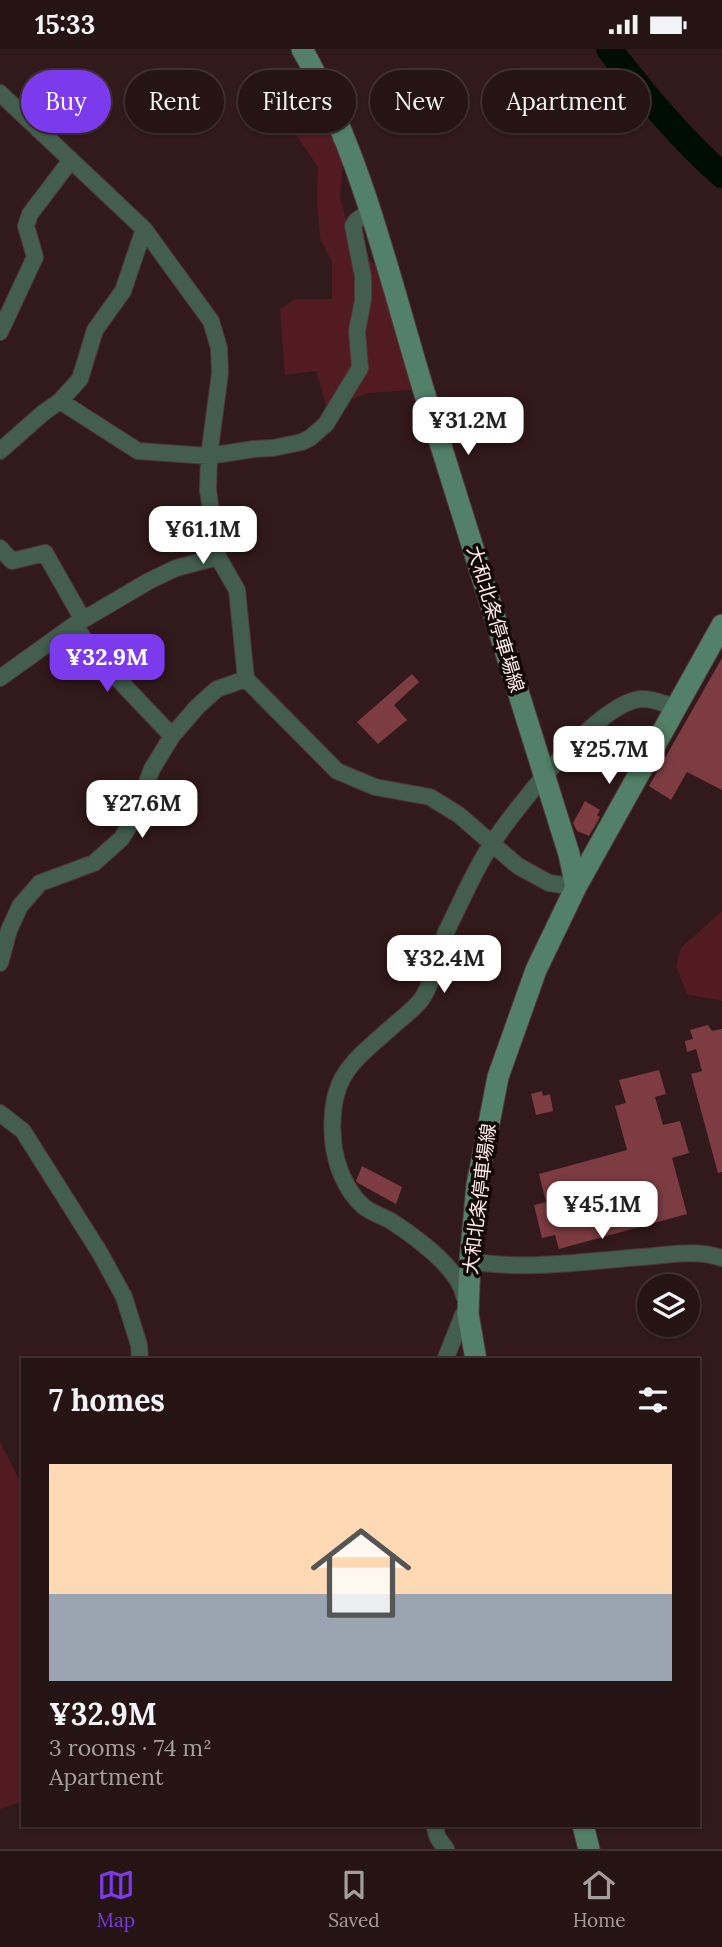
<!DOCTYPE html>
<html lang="en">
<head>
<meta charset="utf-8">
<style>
  :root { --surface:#261314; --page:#322022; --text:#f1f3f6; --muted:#a49ea0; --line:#423234; --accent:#7c3aed }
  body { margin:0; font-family:Lora,"Noto Sans JP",serif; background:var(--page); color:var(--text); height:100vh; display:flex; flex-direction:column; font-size:26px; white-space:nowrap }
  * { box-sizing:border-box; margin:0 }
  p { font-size:23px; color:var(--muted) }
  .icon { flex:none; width:38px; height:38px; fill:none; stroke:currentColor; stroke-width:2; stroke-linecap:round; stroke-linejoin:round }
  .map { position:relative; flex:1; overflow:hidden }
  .panel { position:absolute; left:21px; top:1309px; width:679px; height:469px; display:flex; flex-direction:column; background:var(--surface); border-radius:0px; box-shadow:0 2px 5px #0004,0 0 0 2px var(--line) }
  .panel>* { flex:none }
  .top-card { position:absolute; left:21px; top:21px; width:681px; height:63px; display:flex; gap:14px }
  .controls { position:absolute; left:637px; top:1225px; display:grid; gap:14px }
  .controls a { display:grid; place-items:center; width:63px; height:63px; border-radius:50%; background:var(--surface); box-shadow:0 2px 5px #0004,0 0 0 2px var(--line); font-size:35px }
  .price { position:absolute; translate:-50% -60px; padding:0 16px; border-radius:14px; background:#fff; color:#222; font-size:23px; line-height:46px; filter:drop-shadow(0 2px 4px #0008) }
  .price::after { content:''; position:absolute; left:50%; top:42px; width:21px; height:16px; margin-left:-10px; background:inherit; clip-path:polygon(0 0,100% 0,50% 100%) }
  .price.selected { background:var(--accent); color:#fff }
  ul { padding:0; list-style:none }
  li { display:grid; align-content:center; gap:14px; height:371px; padding:0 28px }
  li span { display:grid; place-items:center; height:217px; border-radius:0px; color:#555 }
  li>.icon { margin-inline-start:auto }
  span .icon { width:126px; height:126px; fill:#fffc; stroke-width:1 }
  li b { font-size:30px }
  h2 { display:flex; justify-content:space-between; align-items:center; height:84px; padding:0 28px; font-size:30px }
  .chip { padding:0 24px; border-radius:32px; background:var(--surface); box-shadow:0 2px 5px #0004,0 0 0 2px var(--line); font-size:24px; line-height:63px }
  .chip.selected { background:var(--accent); color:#fff }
  .status { display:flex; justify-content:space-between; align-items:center; height:49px; padding:0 35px; background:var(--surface); direction:ltr }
  .status svg { height:19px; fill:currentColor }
  .tabs { display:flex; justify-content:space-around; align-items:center; height:98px; border-top:2px solid var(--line); background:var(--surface); font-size:19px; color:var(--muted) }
  .tabs a { display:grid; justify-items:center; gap:4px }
  .tabs .selected { color:var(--accent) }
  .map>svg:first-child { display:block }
  .green { fill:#521b22 }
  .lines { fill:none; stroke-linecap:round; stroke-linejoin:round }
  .river { stroke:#000d05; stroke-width:26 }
  .building { fill:#7d3c42 }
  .street-casing { stroke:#4f3738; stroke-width:18 }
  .secondary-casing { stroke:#4f3738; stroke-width:23 }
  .street { stroke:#435e4f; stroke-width:16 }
  .secondary { stroke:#538068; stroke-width:21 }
  .labels { text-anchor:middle; stroke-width:7; stroke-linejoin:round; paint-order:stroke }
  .street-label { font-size:19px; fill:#ffeced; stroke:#130808 }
</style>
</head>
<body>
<div class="status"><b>15:33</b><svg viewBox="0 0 49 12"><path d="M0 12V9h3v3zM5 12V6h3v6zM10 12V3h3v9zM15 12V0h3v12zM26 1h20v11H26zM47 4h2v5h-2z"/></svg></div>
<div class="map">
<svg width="722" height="1800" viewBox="0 0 722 1800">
  <rect width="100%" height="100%" fill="#32191b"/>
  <path class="green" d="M 287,22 L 311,30 L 343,112 L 340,147 L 347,174 L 372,214 L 380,213 L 416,334 L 411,341 L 368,344 L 327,359 L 316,322 L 285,326 L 280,260 L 296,250 L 332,250 L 332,213 L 320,189 L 317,150 L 318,118 L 292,80 L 271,55 L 268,40 Z
    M 722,862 L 722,952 L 687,945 L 676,917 L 681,899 Z
    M 0,1393 L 23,1438 L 23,1752 L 0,1760 Z"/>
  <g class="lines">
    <path class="river" d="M 609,0 C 644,45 679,88 722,126"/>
  </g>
  <path class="building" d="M 722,609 L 722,741 L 687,723 L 671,751 L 649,737 Z
    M 412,625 L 419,633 L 394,656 L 407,671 L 378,695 L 357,673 Z
    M 585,752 L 600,761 L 597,766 L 600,768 L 589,787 L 577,782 L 573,774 Z
    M 708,976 L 712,982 L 722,980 L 722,1123 L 718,1124 L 691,1025 L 702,1022 L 696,1000 L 687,1003 L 685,992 L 693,990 L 690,981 Z
    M 659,1021 L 666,1045 L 655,1048 L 663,1076 L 680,1072 L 689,1104 L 672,1109 L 687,1165 L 559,1200 L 555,1186 L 542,1189 L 534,1156 L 546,1153 L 539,1125 L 627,1101 L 615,1057 L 626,1054 L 619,1031 Z
    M 542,1042 L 543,1047 L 550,1045 L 553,1062 L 536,1066 L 531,1045 Z
    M 362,1117 L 402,1138 L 396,1155 L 358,1134 L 356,1132 Z"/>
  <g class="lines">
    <g class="street-casing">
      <path id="street" d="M 0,44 L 144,180 L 211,272 L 219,299 L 220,324 L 209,407 L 208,442 L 218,508 L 237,541 L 246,630 L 337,722 L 375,738 L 430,748 L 459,766 L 518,817 L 549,834 L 576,838
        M 0,283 L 35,208 L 26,177 L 30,165 L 71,111
        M 60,352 L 138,402 L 209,407 L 254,400 L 273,399 L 302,393 L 310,389 L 326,375 L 360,319 L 357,282 L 363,251 L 363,228 L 353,177 L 356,172 L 371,161
        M 0,402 L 43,364 L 60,352 L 80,330 L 95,281 L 123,242 L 144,180
        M 0,499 L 12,512 L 45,504 L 83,571
        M 74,576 L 98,609 L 172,687
        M 0,629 L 74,576 L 149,532 L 176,519 L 218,508
        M 0,914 L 9,881 L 20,857 L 40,834 L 94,814 L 121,790 L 131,774 L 152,720 L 172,687 L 197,658 L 217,640 L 246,630
        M 0,1064 L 23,1082 L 100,1204 L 124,1248 L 139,1296 L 140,1311
        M 470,1212 C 526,1222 586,1212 642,1208 C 668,1206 696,1200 722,1209
        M 468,1248 L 464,1247 C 459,1219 414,1187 391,1172 C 382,1167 371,1164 363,1157 C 345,1141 335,1114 333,1091 C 328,1028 351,1014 394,976 C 403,968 414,960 421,951 C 435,931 437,903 447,881 C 461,853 474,822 491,796 C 515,760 597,654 641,650 C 652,649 667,656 677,658
        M 445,1311 L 463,1266 L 468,1265
        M 434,1776 L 438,1789 L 446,1800"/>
    </g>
    <g class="secondary-casing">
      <path id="secondary" d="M 302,0 C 364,111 389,229 426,349 C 473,501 522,653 569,805 L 576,838
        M 476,1311 L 468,1265 L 470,1212 L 477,1136 L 498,1028 L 536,921 L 576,838 L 722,576
        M 583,1776 L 589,1800"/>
    </g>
    <use href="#street" class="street"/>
    <use href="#secondary" class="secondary"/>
  </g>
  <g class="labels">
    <g class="street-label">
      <text transform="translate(496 570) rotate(73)" y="7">大和北条停車場線</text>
      <text transform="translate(479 1150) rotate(-83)" y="7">大和北条停車場線</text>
    </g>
  </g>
</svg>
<div class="controls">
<a><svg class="icon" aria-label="layers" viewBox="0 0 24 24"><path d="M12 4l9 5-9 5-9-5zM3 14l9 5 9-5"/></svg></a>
</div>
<b class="price" style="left:468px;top:408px">¥31.2M</b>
<b class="price" style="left:203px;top:517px">¥61.1M</b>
<b class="price selected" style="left:107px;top:645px">¥32.9M</b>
<b class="price" style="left:609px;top:737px">¥25.7M</b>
<b class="price" style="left:142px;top:791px">¥27.6M</b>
<b class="price" style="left:444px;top:946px">¥32.4M</b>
<b class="price" style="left:602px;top:1192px">¥45.1M</b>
<div class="top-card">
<a class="chip selected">Buy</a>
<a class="chip">Rent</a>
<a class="chip">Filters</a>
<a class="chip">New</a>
<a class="chip">Apartment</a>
</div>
<section class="panel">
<h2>7 homes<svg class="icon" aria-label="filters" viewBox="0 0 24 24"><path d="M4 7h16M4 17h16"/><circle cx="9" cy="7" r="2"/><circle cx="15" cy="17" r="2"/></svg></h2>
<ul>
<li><span style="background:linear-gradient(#ffd9b3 60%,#9aa5b1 0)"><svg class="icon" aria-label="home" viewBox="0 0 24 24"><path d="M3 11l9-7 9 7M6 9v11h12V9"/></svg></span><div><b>¥32.9M</b><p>3 rooms · 74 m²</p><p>Apartment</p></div></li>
</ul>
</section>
</div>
<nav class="tabs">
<a class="selected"><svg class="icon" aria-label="map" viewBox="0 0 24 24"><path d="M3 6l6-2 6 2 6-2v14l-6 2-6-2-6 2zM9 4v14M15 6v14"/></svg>Map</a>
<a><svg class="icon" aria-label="saved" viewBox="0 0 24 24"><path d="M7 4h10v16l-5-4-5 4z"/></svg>Saved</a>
<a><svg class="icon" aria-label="home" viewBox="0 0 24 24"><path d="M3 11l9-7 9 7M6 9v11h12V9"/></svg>Home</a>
</nav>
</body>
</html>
